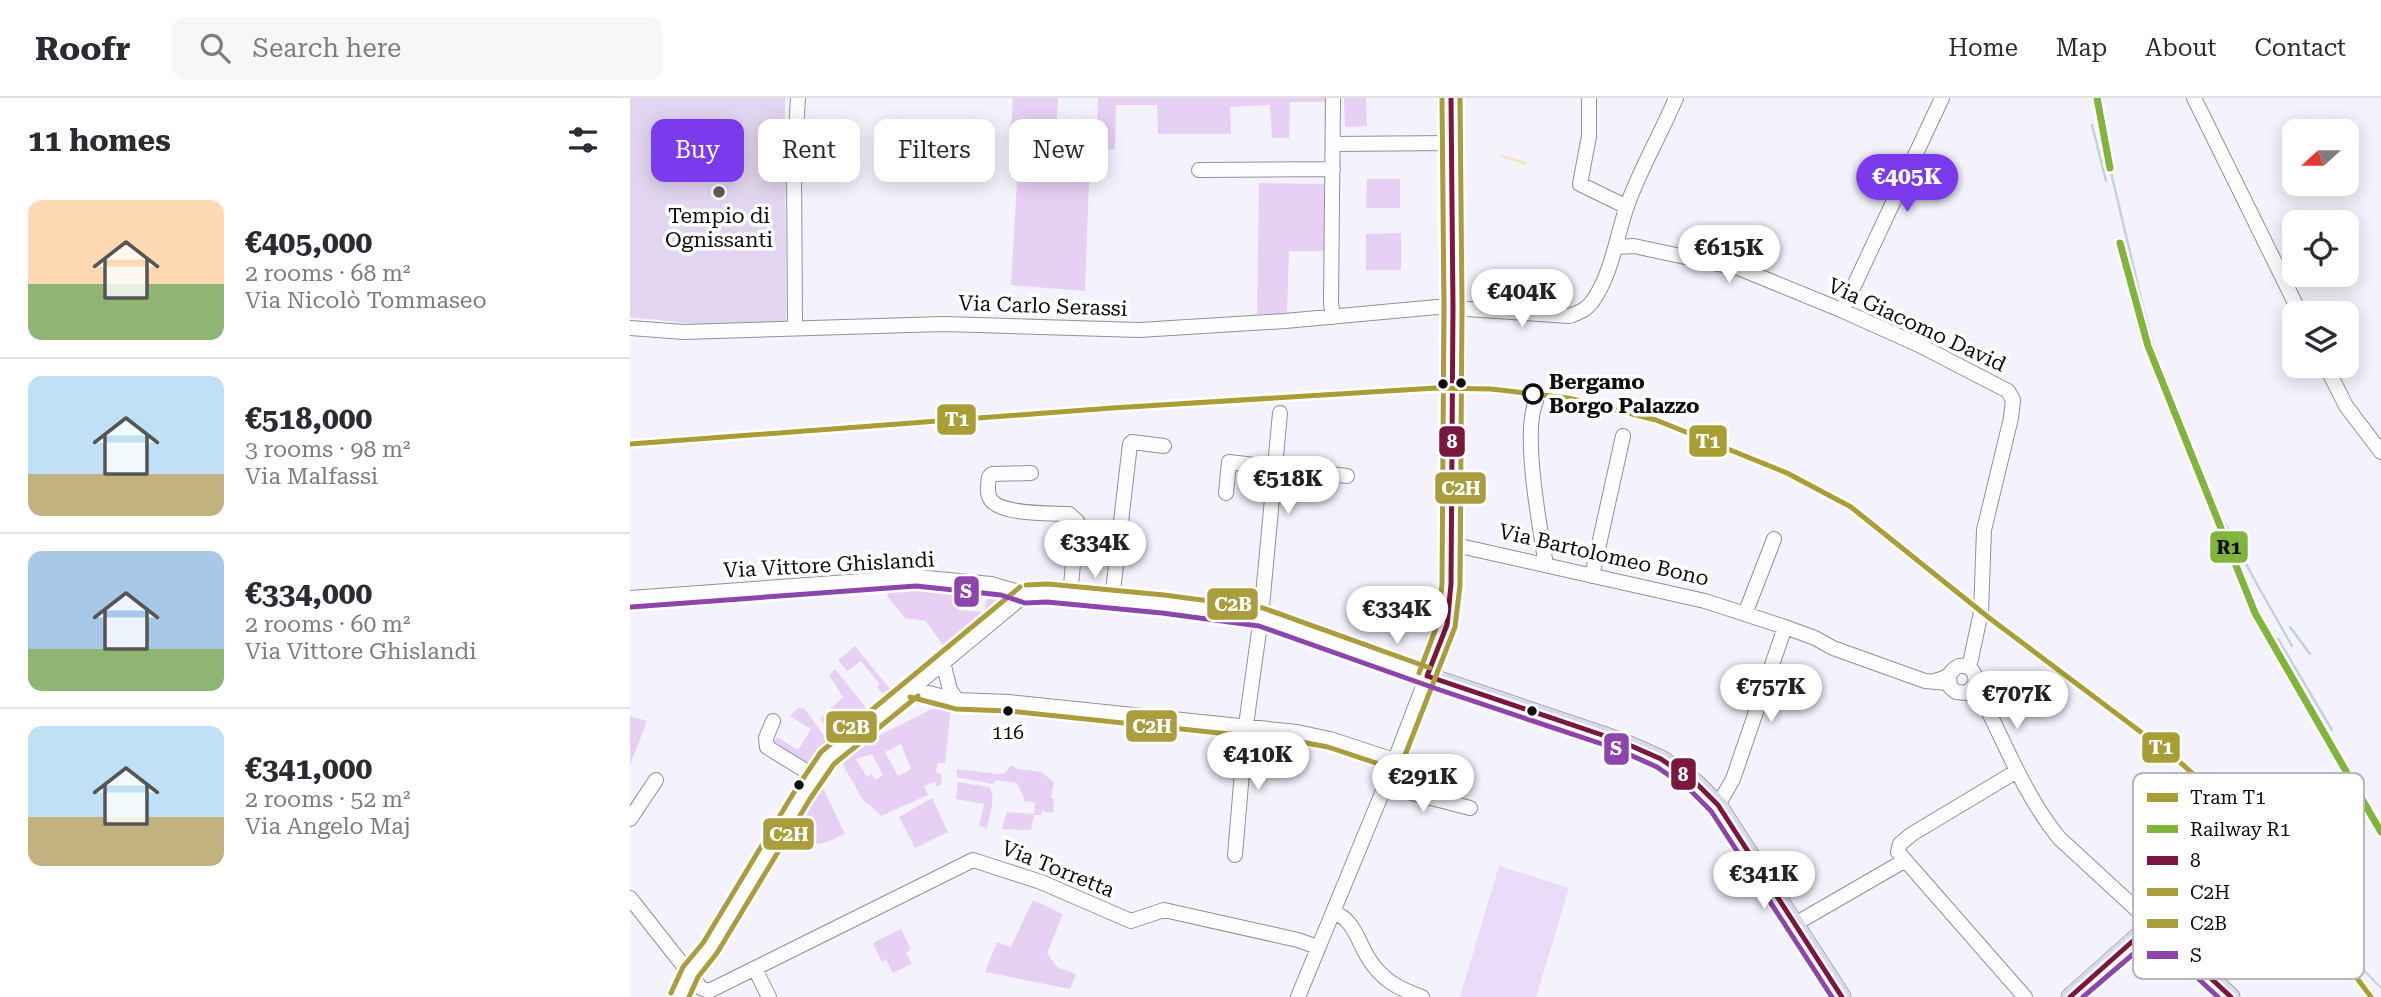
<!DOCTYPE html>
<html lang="en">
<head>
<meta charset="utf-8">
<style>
  :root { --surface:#fff; --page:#f7f7f7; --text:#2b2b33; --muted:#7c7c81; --line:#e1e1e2; --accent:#7c3aed }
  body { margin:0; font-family:"Roboto Serif",serif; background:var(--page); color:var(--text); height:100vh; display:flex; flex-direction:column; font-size:26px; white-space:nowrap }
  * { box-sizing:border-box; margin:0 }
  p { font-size:23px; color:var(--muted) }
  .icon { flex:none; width:38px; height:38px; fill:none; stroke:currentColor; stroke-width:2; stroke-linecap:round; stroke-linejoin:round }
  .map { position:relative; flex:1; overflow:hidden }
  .details { display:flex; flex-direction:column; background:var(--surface); width:630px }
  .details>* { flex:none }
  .banner { position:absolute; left:21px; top:21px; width:665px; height:63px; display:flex; gap:14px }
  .needle { width:46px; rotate:249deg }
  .controls { position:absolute; left:1652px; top:21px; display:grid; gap:14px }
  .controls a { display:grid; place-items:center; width:77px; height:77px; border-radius:14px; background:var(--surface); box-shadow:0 4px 18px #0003; font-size:35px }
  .price { position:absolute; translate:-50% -60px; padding:0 16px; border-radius:24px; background:#fff; color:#222; font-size:23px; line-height:46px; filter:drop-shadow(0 2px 4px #0008) }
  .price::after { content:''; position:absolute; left:50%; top:42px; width:21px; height:16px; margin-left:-10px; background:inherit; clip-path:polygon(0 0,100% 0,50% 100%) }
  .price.selected { background:var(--accent); color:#fff }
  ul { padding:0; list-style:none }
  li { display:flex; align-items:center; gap:21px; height:175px; padding:0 28px }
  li+li { border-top:2px solid var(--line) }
  li span { display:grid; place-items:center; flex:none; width:196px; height:140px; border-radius:14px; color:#555 }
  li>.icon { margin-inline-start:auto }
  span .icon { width:84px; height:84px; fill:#fffc; stroke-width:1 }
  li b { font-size:30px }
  h2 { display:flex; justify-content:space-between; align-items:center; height:84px; padding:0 28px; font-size:30px }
  .chip { padding:0 24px; border-radius:14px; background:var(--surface); box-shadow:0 4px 18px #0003; font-size:24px; line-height:63px }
  .chip.selected { background:var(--accent); color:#fff }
  header { display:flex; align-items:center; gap:42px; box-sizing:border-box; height:98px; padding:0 35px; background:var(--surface); border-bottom:2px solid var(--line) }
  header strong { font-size:33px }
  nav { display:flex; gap:38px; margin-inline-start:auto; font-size:24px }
  .search { width:490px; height:63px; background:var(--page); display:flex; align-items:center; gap:18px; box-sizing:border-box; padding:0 24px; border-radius:14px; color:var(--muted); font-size:26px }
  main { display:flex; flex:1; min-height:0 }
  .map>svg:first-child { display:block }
  .green { fill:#e7d0f4; fill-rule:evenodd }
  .cemetery { fill:#e2d5ef }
  .pitch { fill:#eadbf8 }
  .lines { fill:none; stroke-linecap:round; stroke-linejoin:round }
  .stream { stroke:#f9e3c6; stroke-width:2.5 }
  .minor-casing { stroke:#929195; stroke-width:16 }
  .major-casing { stroke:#7f7e82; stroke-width:19 }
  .minor { stroke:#fdfdff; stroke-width:14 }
  .major { stroke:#d9d8ed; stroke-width:18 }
  .tram { stroke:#c3d3d9; stroke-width:2 }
  .rail { stroke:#c3d3d9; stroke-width:2.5 }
  .bus-1-casing { stroke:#fff; stroke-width:10 }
  .bus-2-casing { stroke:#fff; stroke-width:10 }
  .bus-3-casing { stroke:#fff; stroke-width:10 }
  .bus-4-casing { stroke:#fff; stroke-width:10 }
  .bus-1 { stroke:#7b163e; stroke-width:5 }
  .bus-2 { stroke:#aa9d3d; stroke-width:5 }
  .bus-3 { stroke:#aa9d3d; stroke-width:5 }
  .bus-4 { stroke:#8e44ad; stroke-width:5 }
  .rail-1-casing { stroke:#fff; stroke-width:12 }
  .rail-1 { stroke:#80b43a; stroke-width:7 }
  .tram-1-casing { stroke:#fff; stroke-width:10 }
  .tram-1 { stroke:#a99e35; stroke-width:5 }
  .poi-dot { fill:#5e5e61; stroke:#fff; stroke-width:2.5 }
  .bus-dot { fill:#0e0e0e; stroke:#fff; stroke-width:2.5 }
  .stop-dot { fill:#fff; stroke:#0e0e0e; stroke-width:3.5 }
  .labels { text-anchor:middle; stroke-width:7; stroke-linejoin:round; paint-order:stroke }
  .bus-label { font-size:19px; fill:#0e0e0e; stroke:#fff }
  .poi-label { font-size:21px; fill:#0e0e0e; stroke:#fff }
  .street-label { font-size:21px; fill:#0e0e0e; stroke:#fff }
  .stop-label { font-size:21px; font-weight:bold; fill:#0e0e0e; stroke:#fff; text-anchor:start }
  .key { fill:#fff; stroke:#b7b7b7; stroke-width:2 }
  .key-label { font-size:19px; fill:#0e0e0e }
  .line-badge { stroke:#fff; stroke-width:2.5 }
  .badge-label { font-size:19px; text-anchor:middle; font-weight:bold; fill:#fff }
  .pale-badge-label { font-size:19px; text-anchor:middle; font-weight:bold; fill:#111 }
</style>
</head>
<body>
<header>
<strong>Roofr</strong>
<div class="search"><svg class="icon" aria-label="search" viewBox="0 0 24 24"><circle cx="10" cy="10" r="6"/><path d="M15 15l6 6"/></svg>Search here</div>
<nav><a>Home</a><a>Map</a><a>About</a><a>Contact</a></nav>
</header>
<main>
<section class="details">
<h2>11 homes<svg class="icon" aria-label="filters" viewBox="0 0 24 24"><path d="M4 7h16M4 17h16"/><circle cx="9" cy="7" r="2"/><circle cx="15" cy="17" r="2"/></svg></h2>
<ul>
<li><span style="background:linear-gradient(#ffd9b3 60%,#8fb573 0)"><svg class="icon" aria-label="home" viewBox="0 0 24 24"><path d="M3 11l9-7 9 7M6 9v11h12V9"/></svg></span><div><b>€405,000</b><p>2 rooms · 68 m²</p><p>Via Nicolò Tommaseo</p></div></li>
<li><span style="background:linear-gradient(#bfe0f5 70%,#c2b280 0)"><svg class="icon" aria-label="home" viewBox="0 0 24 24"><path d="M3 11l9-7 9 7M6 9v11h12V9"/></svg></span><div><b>€518,000</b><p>3 rooms · 98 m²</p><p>Via Malfassi</p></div></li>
<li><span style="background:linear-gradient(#a9c7e8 70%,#8fb573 0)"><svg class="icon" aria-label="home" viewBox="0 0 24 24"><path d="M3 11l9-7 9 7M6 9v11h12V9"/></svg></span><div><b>€334,000</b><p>2 rooms · 60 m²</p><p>Via Vittore Ghislandi</p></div></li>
<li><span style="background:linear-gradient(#bfe0f5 65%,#c2b280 0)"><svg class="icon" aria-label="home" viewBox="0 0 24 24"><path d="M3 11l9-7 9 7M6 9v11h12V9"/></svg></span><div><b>€341,000</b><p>2 rooms · 52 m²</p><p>Via Angelo Maj</p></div></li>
</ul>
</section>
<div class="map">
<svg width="1751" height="899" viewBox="0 0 1751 899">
  <rect width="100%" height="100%" fill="#f4f2fc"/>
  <path class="green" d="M 383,0 L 428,0 L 425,48 L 380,46 Z
    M 468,0 L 698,0 L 698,4 L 660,4 L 659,40 L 642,40 L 640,7 L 600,9 L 601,36 L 528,36 L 527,7 L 486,7 L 485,51 L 466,51 Z
    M 714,0 L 736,0 L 737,28 L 715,29 Z
    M 737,81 L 770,81 L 770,110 L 736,110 Z
    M 387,84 L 459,84 L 455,193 L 381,187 Z
    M 629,85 L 695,86 L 694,153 L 659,153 L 657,216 L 627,216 Z
    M 771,135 L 771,172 L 736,172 L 736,136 Z
    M 299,488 L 324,490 L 322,503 L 328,504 L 328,512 L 354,514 L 358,495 L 373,496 L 375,502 L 314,549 L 296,523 L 275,520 L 258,499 L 256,491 Z
    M 225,548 L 261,592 L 254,597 L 248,590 L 249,585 L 231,563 L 217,573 L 208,562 Z
    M 205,571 L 237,611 L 203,638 L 190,621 L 213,599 L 199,577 Z
    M 168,610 L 175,611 L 198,643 L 191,649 L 177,670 L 142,646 L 147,639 L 168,652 L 181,631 L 160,618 Z
    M 321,610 L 315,665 L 308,665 L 306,674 L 312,677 L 311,687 L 307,689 L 305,684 L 294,688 L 298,697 L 251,718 L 239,706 L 234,704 L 208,658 L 302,611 ZM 271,646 L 281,671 L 268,678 L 255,654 ZM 242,656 L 253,677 L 245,682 L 242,676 L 237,679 L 226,661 Z
    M 0,618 L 17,623 L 0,667 Z
    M 381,667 L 387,671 L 411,674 L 424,684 L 421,700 L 424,701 L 423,715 L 412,713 L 411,717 L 404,717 L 401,732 L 372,731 L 377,714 L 404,716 L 405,704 L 393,703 L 394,700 L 387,685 L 366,682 L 363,686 L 327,679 L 327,671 L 368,676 L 375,675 Z
    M 190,684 L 215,736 C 189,747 188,751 163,736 Z
    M 328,684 L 359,689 C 367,699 359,718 357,730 L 349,728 L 354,706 L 326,701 Z
    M 302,700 L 318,734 L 285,750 L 269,719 Z
    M 403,802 L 433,816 L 417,855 L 427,869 L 446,876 L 440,891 L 355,874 L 367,844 L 381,849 Z
    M 271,831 L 281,852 L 276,855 L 282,866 L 263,875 L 256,862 L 252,864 L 243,845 Z"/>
  <path class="cemetery" d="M 0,0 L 155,0 L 156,223 L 65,226 L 0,219 Z"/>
  <path class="pitch" d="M 869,768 L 939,790 L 906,899 L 830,899 Z"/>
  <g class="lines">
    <path class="stream" d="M 871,58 L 895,65"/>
    <g class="minor-casing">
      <path id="minor" d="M 959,0 L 959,38 L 950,86 L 997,109
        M 1564,0 L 1670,215
        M 703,46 L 821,45
        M 569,72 L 703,71
        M 987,149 L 1004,148 L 1111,171 L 1211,212 L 1289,247 L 1378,293 L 1383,302 L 1381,320 L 1354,432 L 1351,514 L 1339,570
        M 1211,212 L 1215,207 L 1312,0
        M 703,219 L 701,205 L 703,0
        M 0,230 L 54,234 L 314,226 L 509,232 L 655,223 L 807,209 L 939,218 C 948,215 956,212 962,204 C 982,176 986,140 997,108 C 1010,71 1031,36 1046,0
        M 165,230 L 164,63 L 168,0
        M 1696,268 L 1716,308 L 1751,354
        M 906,303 C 892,335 910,430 916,467
        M 401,375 L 362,376 L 359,379 C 358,387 356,395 361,402 C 372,417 420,415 439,416 L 447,423 L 440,498
        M 596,395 L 599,364 L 717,378
        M 821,446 L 1075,503 L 1155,529 L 1185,540 L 1203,550 L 1295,583 L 1318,585
        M 962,478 L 993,338
        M 0,500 L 286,479 L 361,486 L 396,496 L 417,495 L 533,506 L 631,519 L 797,578 L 755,688 L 668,899
        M 482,502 L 500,346 L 502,344 L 534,348
        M 1115,516 L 1144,441
        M 313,564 L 320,592 L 327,602
        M 1319,578 L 1320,589 L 1326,594 L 1337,595 L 1345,587
        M 1304,583 C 1308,582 1312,581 1316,579 C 1321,576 1323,570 1329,568 C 1342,566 1347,577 1345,587 C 1373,639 1392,694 1429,740 L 1529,832
        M 282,591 L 327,602 L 379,604 L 667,634 L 700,641 L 764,662
        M 143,623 L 136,640 L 137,649 L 184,678
        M 1387,673 L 1282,736 L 1270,746 L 1268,754 L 1395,899
        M 755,688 L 840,710
        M 1088,707 L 1103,681 L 1155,529
        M 0,721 L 26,682
        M 605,757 L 616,627 L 631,519 L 650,315
        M 0,800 L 71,890 L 79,893 L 343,762 L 411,784 L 501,823 L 534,812 L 668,842 L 687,849
        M 703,814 C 725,822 727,843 739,861 C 752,882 769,891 792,899
        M 1165,826 L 1274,763
        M 125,871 L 139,899
        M 49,899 L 60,874 L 80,850 L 173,696 L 198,660 L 396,496"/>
    </g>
    <g class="major-casing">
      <path id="major" d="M 821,0 L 823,209 L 821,486 L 817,527 L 797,578 L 990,643 L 1031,661 L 1043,669 L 1066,685 L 1088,707 L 1212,899
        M 1440,899 L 1514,833 L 1522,831 L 1533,835 L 1601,899"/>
    </g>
    <use href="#minor" class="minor"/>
    <use href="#major" class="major"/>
    <path class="tram" d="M 1678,807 L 1703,840 L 1751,890"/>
    <path class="rail" d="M 1462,27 L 1476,83
      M 1480,70 L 1512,205 L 1523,247 L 1540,293 L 1589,414 L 1623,479 L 1662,548
      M 1660,529 L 1680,556
      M 1648,541 L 1702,632"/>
    <g class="bus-1-casing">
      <path id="bus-1" d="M 797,578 L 817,527 L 821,486 L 823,209 L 821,0
        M 797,578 L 990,643 L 1031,661 L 1066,685 L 1088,707 L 1212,899
        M 1529,832 L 1601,899
        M 1440,899 L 1514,833 L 1529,832"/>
    </g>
    <g class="bus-2-casing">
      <path id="bus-2" d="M 280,599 L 326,611 L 378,613 L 666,643 L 698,649 L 761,670
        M 772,665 L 825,529 L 830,487 L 832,209 L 830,0
        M 59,899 L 68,879 L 87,855 L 180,701 L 204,666 L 288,598"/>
    </g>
    <g class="bus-3-casing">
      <path id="bus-3" d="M 396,487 L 418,486 L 534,497 L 633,510 L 800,570
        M 789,575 L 808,525 L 812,486 L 814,209 L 812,0
        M 41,895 L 53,869 L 73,845 L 166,691 L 191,654 L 390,489"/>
    </g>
    <g class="bus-4-casing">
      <path id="bus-4" d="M 1,509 L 286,488 L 371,497 L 395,505 L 417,504 L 532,515 L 629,528 L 810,592 L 987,651 L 1027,669 L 1060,692 L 1081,713 L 1202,899
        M 1453,899 L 1522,840 L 1528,843 L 1588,899"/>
    </g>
    <use href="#bus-1" class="bus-1"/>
    <use href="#bus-2" class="bus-2"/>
    <use href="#bus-3" class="bus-3"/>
    <use href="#bus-4" class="bus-4"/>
    <g class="rail-1-casing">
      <path id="rail-1" d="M 1467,0 L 1480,70
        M 1490,145 L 1518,248 L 1625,515 L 1751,734"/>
    </g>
    <use href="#rail-1" class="rail-1"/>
    <g class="tram-1-casing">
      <path id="tram-1" d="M 0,346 L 482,310 L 806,290 L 861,291 L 938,300 L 1026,322 L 1157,375 L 1221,409 L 1358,519 L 1544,659 L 1578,689 L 1609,722 L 1741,899"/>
    </g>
    <use href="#tram-1" class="tram-1"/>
  </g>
  <circle class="poi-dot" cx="89" cy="94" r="7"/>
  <g class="bus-dot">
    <circle cx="831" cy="285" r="6"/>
    <circle cx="813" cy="286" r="6"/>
    <circle cx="378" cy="613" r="6"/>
    <circle cx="902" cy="613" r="6"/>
    <circle cx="169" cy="687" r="6"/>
  </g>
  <circle class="stop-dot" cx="903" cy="296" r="9"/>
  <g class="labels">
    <g class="bus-label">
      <text x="378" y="641">116</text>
    </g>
    <g class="poi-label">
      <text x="89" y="125">Tempio di<tspan x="89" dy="24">Ognissanti</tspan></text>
    </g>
    <g class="street-label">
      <text transform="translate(413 208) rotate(2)" y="7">Via Carlo Serassi</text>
      <text transform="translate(1287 227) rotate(25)" y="7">Via Giacomo David</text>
      <text transform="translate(974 457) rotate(13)" y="7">Via Bartolomeo Bono</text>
      <text transform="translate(199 467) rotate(-3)" y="7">Via Vittore Ghislandi</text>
      <text transform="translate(428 771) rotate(22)" y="7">Via Torretta</text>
    </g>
    <g class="stop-label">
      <text x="919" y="291">Bergamo<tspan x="919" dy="24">Borgo Palazzo</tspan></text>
    </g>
  </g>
  <rect x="1503" y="675" width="231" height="206" rx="10" class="key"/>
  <rect x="1517" y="695" width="31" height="9" fill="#a99e35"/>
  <rect x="1517" y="727" width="31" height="8" fill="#80b43a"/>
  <rect x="1517" y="758" width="31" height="9" fill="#7b163e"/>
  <rect x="1517" y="790" width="31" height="8" fill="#aa9d3d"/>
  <rect x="1517" y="821" width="31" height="9" fill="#aa9d3d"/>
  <rect x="1517" y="853" width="31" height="8" fill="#8e44ad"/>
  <g class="key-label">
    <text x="1560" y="706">Tram T1</text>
    <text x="1560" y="738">Railway R1</text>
    <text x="1560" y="769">8</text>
    <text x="1560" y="801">C2H</text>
    <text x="1560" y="832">C2B</text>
    <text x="1560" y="864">S</text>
  </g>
  <g class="line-badge">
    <rect x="306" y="305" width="41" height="33" rx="7" fill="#a99e35"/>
    <rect x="1058" y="326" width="40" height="34" rx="7" fill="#a99e35"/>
    <rect x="808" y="327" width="28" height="33" rx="7" fill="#7b163e"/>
    <rect x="804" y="373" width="53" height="34" rx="7" fill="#aa9d3d"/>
    <rect x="1579" y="432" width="40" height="34" rx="7" fill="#80b43a"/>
    <rect x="323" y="477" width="27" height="33" rx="7" fill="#8e44ad"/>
    <rect x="576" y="489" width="53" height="34" rx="7" fill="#aa9d3d"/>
    <rect x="495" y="611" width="53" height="34" rx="7" fill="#aa9d3d"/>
    <rect x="195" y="612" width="53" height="34" rx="7" fill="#aa9d3d"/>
    <rect x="1511" y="633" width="40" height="33" rx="7" fill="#a99e35"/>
    <rect x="973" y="634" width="27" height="34" rx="7" fill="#8e44ad"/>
    <rect x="1040" y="659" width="27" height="34" rx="7" fill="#7b163e"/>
    <rect x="132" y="719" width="53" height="34" rx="7" fill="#aa9d3d"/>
  </g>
  <g class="badge-label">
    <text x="327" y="328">T1</text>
    <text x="1078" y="350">T1</text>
    <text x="822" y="350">8</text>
    <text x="831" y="397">C2H</text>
    <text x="336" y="500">S</text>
    <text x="603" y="513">C2B</text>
    <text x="522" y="635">C2H</text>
    <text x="221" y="636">C2B</text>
    <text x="1531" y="656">T1</text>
    <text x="986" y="657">S</text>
    <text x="1053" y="683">8</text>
    <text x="159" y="743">C2H</text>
  </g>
  <g class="pale-badge-label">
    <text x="1599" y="456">R1</text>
  </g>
</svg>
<div class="controls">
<a><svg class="needle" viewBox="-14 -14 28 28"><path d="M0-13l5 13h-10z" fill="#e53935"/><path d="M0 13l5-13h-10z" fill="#7c7c81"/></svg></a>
<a><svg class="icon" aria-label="locate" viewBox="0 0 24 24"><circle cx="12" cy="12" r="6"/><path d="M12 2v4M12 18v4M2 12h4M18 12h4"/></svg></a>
<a><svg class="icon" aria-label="layers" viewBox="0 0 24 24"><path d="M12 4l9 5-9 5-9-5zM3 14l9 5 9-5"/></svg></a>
</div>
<b class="price selected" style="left:1277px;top:116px">€405K</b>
<b class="price" style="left:1099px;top:187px">€615K</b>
<b class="price" style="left:892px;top:231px">€404K</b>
<b class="price" style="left:658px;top:418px">€518K</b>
<b class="price" style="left:465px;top:482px">€334K</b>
<b class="price" style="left:767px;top:548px">€334K</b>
<b class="price" style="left:1141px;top:626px">€757K</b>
<b class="price" style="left:1387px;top:633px">€707K</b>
<b class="price" style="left:628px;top:694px">€410K</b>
<b class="price" style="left:793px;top:716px">€291K</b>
<b class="price" style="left:1134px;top:813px">€341K</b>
<div class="banner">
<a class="chip selected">Buy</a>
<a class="chip">Rent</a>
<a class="chip">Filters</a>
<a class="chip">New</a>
</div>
</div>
</main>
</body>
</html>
